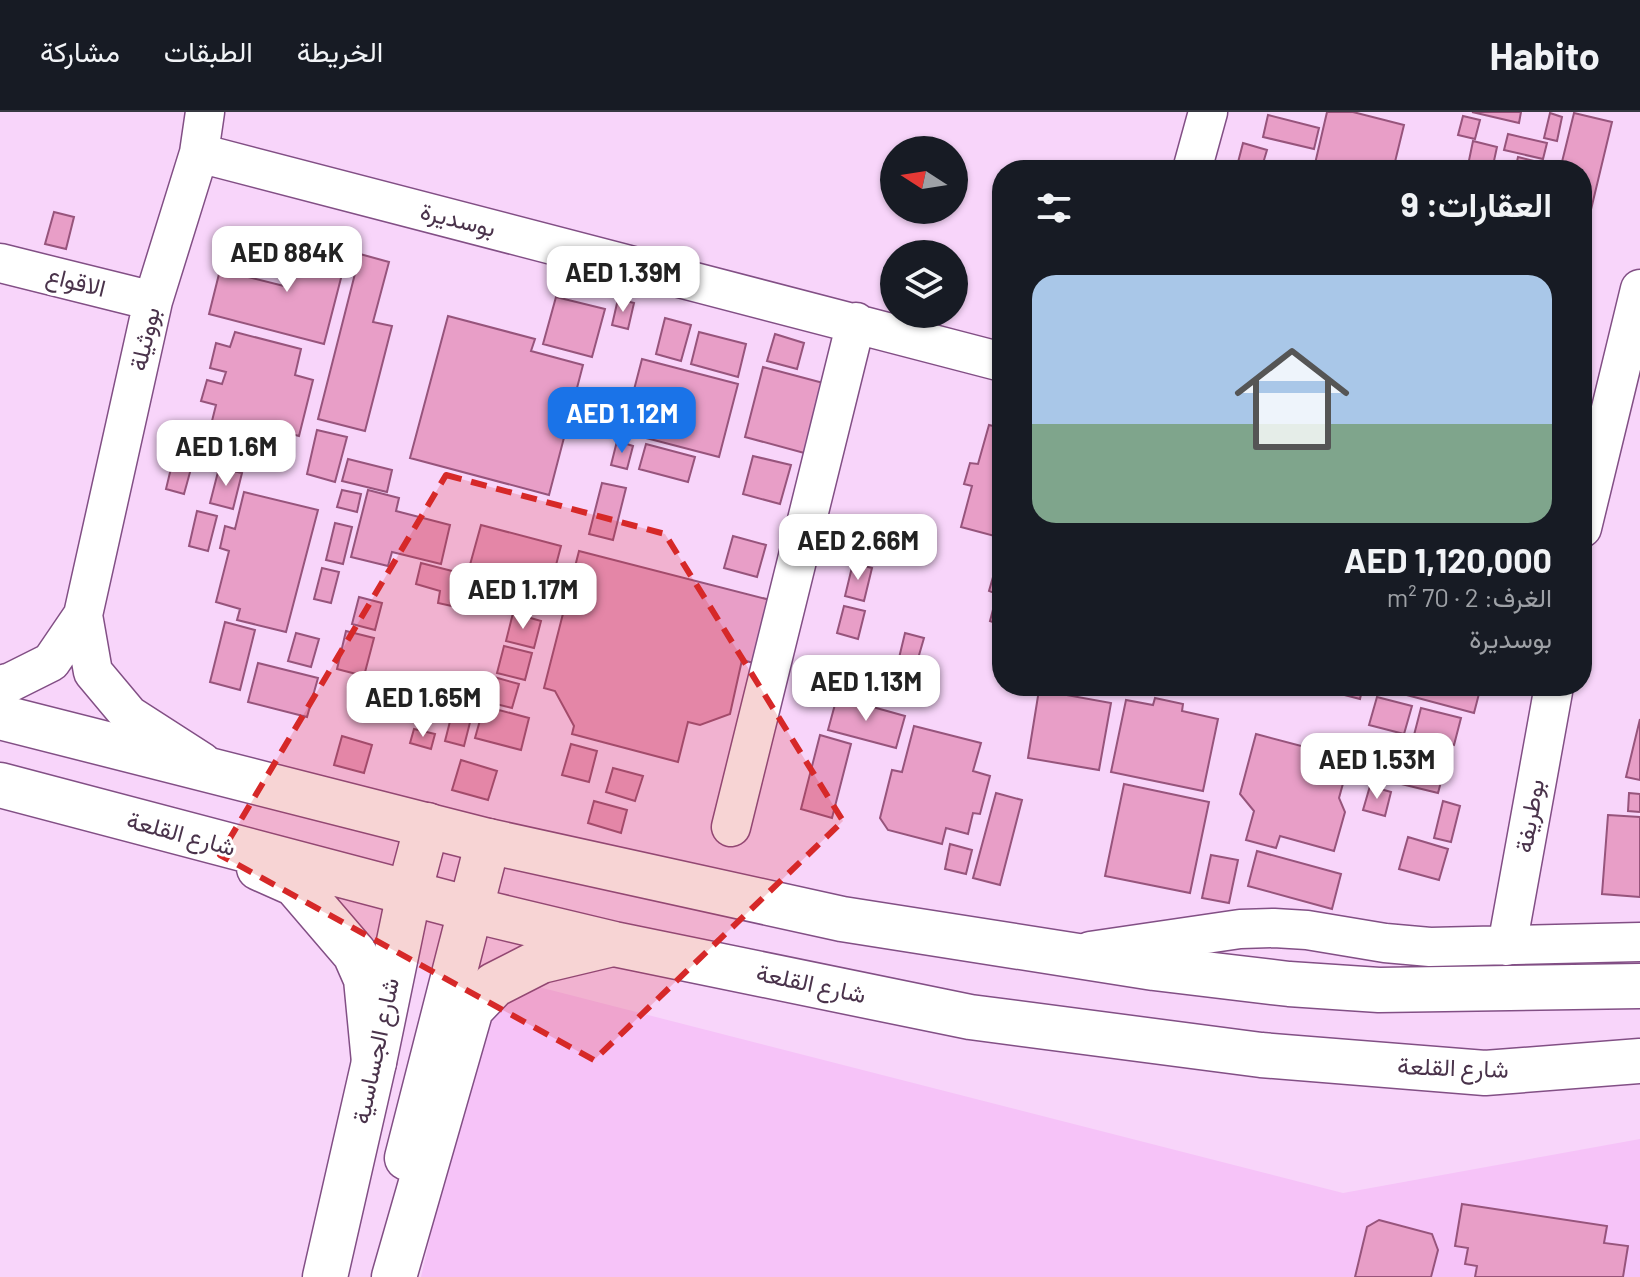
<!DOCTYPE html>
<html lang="ar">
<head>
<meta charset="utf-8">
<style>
  :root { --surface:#171b24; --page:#20242c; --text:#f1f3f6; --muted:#9ea1a6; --line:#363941; --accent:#1a73e8 }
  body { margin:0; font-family:Barlow,Vazirmatn,sans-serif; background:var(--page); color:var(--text); direction:rtl; height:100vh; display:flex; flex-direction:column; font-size:30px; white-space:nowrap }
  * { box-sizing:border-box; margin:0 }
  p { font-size:26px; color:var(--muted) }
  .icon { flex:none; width:44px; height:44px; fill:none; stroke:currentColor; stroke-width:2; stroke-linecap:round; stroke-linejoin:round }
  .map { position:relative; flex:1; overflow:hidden; direction:ltr }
  .drawer { position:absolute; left:992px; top:48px; width:600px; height:536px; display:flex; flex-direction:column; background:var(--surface); border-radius:32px; box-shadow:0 2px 6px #0004; direction:rtl }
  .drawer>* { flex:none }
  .needle { width:52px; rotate:282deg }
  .controls { position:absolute; left:880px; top:24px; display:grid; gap:16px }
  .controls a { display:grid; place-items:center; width:88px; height:88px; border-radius:50%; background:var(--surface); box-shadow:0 2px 6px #0004; font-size:40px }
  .price { position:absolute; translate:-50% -68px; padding:0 18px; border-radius:16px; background:#fff; color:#222; font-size:26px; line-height:52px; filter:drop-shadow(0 2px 4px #0008) }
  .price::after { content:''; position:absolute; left:50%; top:48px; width:24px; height:18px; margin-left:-12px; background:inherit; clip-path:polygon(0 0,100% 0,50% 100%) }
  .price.selected { background:var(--accent); color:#fff }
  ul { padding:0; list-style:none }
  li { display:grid; align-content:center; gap:16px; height:424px; padding:0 40px }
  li+li { border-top:2px solid var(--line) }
  li span { display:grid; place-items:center; height:248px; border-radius:24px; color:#555 }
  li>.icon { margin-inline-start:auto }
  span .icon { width:144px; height:144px; fill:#fffc; stroke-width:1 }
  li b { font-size:34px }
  h2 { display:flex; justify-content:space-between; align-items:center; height:96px; padding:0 40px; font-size:34px }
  header { display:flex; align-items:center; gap:48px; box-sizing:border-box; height:112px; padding:0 40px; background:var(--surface); border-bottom:2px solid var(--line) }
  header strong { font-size:38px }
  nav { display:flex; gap:44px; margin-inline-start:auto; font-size:28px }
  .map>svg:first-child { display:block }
  .built { fill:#f6c3f8 }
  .building { fill:#e89ec7; stroke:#97547c; stroke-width:2 }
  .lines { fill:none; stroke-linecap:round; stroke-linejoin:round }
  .minor-casing { stroke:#824f85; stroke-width:41 }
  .tertiary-casing { stroke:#824f85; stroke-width:47 }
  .secondary-casing { stroke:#824f85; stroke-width:47 }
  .minor { stroke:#fff; stroke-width:38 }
  .tertiary { stroke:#fff; stroke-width:44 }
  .secondary { stroke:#fff; stroke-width:44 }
  .marked { fill:#d62828; fill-opacity:0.2; stroke:#d62828; stroke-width:6; stroke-dasharray:16 10; stroke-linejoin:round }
  .labels { text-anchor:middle; stroke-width:6; stroke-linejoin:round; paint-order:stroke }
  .street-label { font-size:24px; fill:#4a334b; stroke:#fff }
</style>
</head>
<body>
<header>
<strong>Habito</strong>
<nav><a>الخريطة</a><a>الطبقات</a><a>مشاركة</a></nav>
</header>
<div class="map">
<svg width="1640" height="1165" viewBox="0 0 1640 1165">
  <rect width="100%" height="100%" fill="#f8d5fa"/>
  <path class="built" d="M 527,872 L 1343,1081 L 1640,1027 L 1640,1165 L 421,1165 L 481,904 Z"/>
  <path class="building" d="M 1327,0 L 1353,0 L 1404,13 L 1393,58 L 1324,58 L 1314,56 Z
    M 1472,0 L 1521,0 L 1519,11 Z
    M 1550,1 L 1562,5 L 1557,29 L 1544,26 Z
    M 1574,1 L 1612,10 L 1589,106 L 1582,105 L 1582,58 L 1560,58 Z
    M 1268,3 L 1319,16 L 1314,37 L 1263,25 Z
    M 1463,4 L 1480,8 L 1475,27 L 1458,23 Z
    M 1508,22 L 1547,31 L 1543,47 L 1504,38 Z
    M 1473,29 L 1497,35 L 1492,58 L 1467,58 Z
    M 1243,31 L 1267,38 L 1261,58 L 1236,58 Z
    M 1518,45 L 1534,49 L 1532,58 L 1515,58 Z
    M 54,100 L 74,105 L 66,137 L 45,132 Z
    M 301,123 L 349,135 L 324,232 L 209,202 L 220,158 L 288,175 Z
    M 360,142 L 389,150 L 373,210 L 392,214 L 365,319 L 318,307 Z
    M 556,185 L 605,197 L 592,245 L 543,232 Z
    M 618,187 L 634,191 L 628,217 L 612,213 Z
    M 448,204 L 535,227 L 531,239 L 583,253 L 549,383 L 410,346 Z
    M 665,206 L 691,213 L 681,249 L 656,242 Z
    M 235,220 L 301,237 L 295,263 L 313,268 L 299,324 L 280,319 L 274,346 L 207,329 L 216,293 L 201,289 L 207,268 L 222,272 L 226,260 L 210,256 L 216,231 L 230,235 Z
    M 699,220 L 746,232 L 738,265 L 691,252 Z
    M 775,222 L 804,231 L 797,257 L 767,249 Z
    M 642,247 L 738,272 L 719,345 L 623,320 Z
    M 763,255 L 827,272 L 808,342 L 745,325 Z
    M 989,313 L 1002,316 L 1002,426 L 961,415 L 972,374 L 964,372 L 970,351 L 978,352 Z
    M 317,318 L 347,325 L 335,370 L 307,362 Z
    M 617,329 L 633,334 L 627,357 L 611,353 Z
    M 646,332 L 695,345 L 688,370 L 639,357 Z
    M 753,344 L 791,353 L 780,392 L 743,382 Z
    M 348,347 L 392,358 L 387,380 L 342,369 Z
    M 173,348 L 192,353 L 184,382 L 166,377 Z
    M 219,356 L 242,361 L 233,397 L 210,391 Z
    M 602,371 L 626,376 L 613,428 L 589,422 Z
    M 342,378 L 361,382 L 357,400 L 337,395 Z
    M 368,378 L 399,386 L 396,399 L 450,413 L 441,452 L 392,440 L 388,454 L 351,445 Z
    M 244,380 L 318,398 L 286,520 L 237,508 L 240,497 L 216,490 L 229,439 L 220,436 L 225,414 L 235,417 Z
    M 197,399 L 217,404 L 208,439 L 189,434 Z
    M 335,411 L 352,415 L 343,452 L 326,448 Z
    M 481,413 L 561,434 L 546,491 L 513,482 L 516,473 L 468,460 Z
    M 733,424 L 766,433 L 757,465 L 724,456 Z
    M 579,439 L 778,490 L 762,553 L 742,548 L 730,602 L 700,613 L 688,610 L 678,650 L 572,622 L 574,614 L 555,579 L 544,576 Z
    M 1000,441 L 1002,441 L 1002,513 L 990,509 L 997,482 L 989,479 Z
    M 421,451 L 495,470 L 489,491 L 464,485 L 461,496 L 438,491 L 440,479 L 416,472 Z
    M 853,451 L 872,456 L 864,489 L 845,484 Z
    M 322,456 L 339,460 L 331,491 L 314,487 Z
    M 359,485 L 382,491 L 375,518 L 352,512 Z
    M 844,494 L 865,499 L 858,527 L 837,521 Z
    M 513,501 L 541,509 L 534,536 L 506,529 Z
    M 225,510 L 255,518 L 240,578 L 210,570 Z
    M 346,519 L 374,526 L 364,564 L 337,557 Z
    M 296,521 L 319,527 L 311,555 L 288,549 Z
    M 905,521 L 924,526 L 917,550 L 899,546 Z
    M 504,534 L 532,541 L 525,568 L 497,561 Z
    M 258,551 L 318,566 L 307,605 L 248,590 Z
    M 494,565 L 519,572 L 512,596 L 488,590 Z
    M 1321,574 L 1363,574 L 1360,587 L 1321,577 Z
    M 1384,574 L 1481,574 L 1474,601 L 1384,577 Z
    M 458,578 L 477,583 L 464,634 L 445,629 Z
    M 1039,578 L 1111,591 L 1099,658 L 1028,646 Z
    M 837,585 L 905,604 L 896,636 L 828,618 Z
    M 1377,585 L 1412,594 L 1404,622 L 1369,613 Z
    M 1155,586 L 1183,592 L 1182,599 L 1218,607 L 1203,679 L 1111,660 L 1126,588 L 1153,593 Z
    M 484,594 L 529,606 L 521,638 L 475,626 Z
    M 1421,596 L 1461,606 L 1454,633 L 1414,623 Z
    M 1640,607 L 1640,668 L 1626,665 Z
    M 914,614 L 981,631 L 973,659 L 990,664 L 980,702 L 973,701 L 968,722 L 946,716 L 942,732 L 888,718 L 880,706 L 892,658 L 902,660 Z
    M 414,617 L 435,622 L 431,637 L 410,631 Z
    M 1256,622 L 1324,640 L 1326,633 L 1352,639 L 1339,686 L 1345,700 L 1334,739 L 1280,724 L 1276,736 L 1246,728 L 1254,699 L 1240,682 Z
    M 820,623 L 851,632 L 832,706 L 801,697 Z
    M 342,624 L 372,633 L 364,661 L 334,653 Z
    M 1396,627 L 1449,640 L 1438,681 L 1385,668 Z
    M 571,632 L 597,639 L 589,670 L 562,663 Z
    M 461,648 L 497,659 L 488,688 L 452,678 Z
    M 613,656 L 643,664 L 635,689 L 606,680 Z
    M 1124,672 L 1209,690 L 1190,781 L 1105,764 Z
    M 1370,674 L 1391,680 L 1385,704 L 1363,698 Z
    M 996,681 L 1022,688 L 1000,773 L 973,766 Z
    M 1629,681 L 1640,682 L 1640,700 L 1628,699 Z
    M 594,689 L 627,698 L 621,721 L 588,711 Z
    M 1443,689 L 1460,694 L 1451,730 L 1434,726 Z
    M 1608,703 L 1640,705 L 1640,785 L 1602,782 Z
    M 1408,725 L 1448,737 L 1439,768 L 1399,757 Z
    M 950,732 L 972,738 L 966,762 L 945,757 Z
    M 1257,739 L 1341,762 L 1332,797 L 1248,774 Z
    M 1211,743 L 1238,748 L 1229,791 L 1202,786 Z
    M 1462,1092 L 1607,1114 L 1604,1131 L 1628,1134 L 1623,1165 L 1475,1165 L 1477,1154 L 1465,1152 L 1468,1136 L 1455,1134 Z
    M 1379,1108 L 1432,1122 L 1438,1138 L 1431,1165 L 1355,1165 L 1367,1115 Z"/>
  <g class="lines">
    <g class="minor-casing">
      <path id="minor" d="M 199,41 L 1002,250
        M 1192,58 L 1208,0
        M 0,151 L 153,189
        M 1582,416 L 1640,177
        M 83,503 L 93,560 L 129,603 L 202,650
        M 0,573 L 11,570 L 51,550 L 83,503 L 153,189 L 199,41 L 205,0
        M 731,715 L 856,210
        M 1507,834 L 1554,574
        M 1090,839 L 1240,817 L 1274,816 L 1307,818 L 1385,831 L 1430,835 L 1640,830"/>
    </g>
    <g class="tertiary-casing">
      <path id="tertiary" d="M 407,1046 L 488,729
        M 325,1165 L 374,950 L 409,781 L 427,713"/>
    </g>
    <g class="secondary-casing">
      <path id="secondary" d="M 0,605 L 488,729 L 842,807 L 1154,856 L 1289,872 L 1379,878 L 1640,874
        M 0,673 L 489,802 L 614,832 L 970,905 L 1261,943 L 1485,961 L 1640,949
        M 259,756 L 295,772 L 355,842 L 366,867 L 374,950
        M 394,1165 L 471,897 L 494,873 L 541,849 L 608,833"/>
    </g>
    <use href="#minor" class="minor"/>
    <use href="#tertiary" class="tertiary"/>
    <use href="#secondary" class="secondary"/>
  </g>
  <path class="marked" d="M 446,363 L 665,422 L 843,709 L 594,948 L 220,743 Z"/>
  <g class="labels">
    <g class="street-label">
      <text transform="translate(458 108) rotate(14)" y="8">بوسديرة</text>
      <text transform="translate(76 170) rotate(14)" y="8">الاقواع</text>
      <text transform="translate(145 227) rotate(-77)" y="8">بووثيلة</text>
      <text transform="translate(1530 704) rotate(-80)" y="8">بوطريفة</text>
      <text transform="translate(181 722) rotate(15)" y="8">شارع القلعة</text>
      <text transform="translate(811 872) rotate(12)" y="8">شارع القلعة</text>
      <text transform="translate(376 939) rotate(-78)" y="8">شارع الجساسية</text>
      <text transform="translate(1453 956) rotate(2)" y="8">شارع القلعة</text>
    </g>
  </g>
</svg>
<div class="controls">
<a><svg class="needle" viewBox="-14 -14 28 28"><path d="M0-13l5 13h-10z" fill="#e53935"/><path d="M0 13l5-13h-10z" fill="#9ea1a6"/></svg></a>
<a><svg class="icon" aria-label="layers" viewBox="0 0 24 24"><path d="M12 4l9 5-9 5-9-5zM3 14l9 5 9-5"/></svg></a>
</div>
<b class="price" style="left:287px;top:182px">AED 884K</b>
<b class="price" style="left:623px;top:202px">AED 1.39M</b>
<b class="price selected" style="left:622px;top:343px">AED 1.12M</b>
<b class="price" style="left:226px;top:376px">AED 1.6M</b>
<b class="price" style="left:858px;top:470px">AED 2.66M</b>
<b class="price" style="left:523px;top:519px">AED 1.17M</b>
<b class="price" style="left:866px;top:611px">AED 1.13M</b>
<b class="price" style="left:423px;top:627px">AED 1.65M</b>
<b class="price" style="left:1377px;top:689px">AED 1.53M</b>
<section class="drawer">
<h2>العقارات: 9<svg class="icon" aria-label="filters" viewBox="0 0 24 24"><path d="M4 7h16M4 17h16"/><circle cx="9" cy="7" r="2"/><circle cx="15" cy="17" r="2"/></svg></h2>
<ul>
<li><span style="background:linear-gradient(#a9c7e8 60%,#7fa58c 0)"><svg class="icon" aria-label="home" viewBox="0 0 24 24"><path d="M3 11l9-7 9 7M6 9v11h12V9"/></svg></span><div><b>AED 1,120,000</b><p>الغرف: 2 · 70 m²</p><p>بوسديرة</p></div></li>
</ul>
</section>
</div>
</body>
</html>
